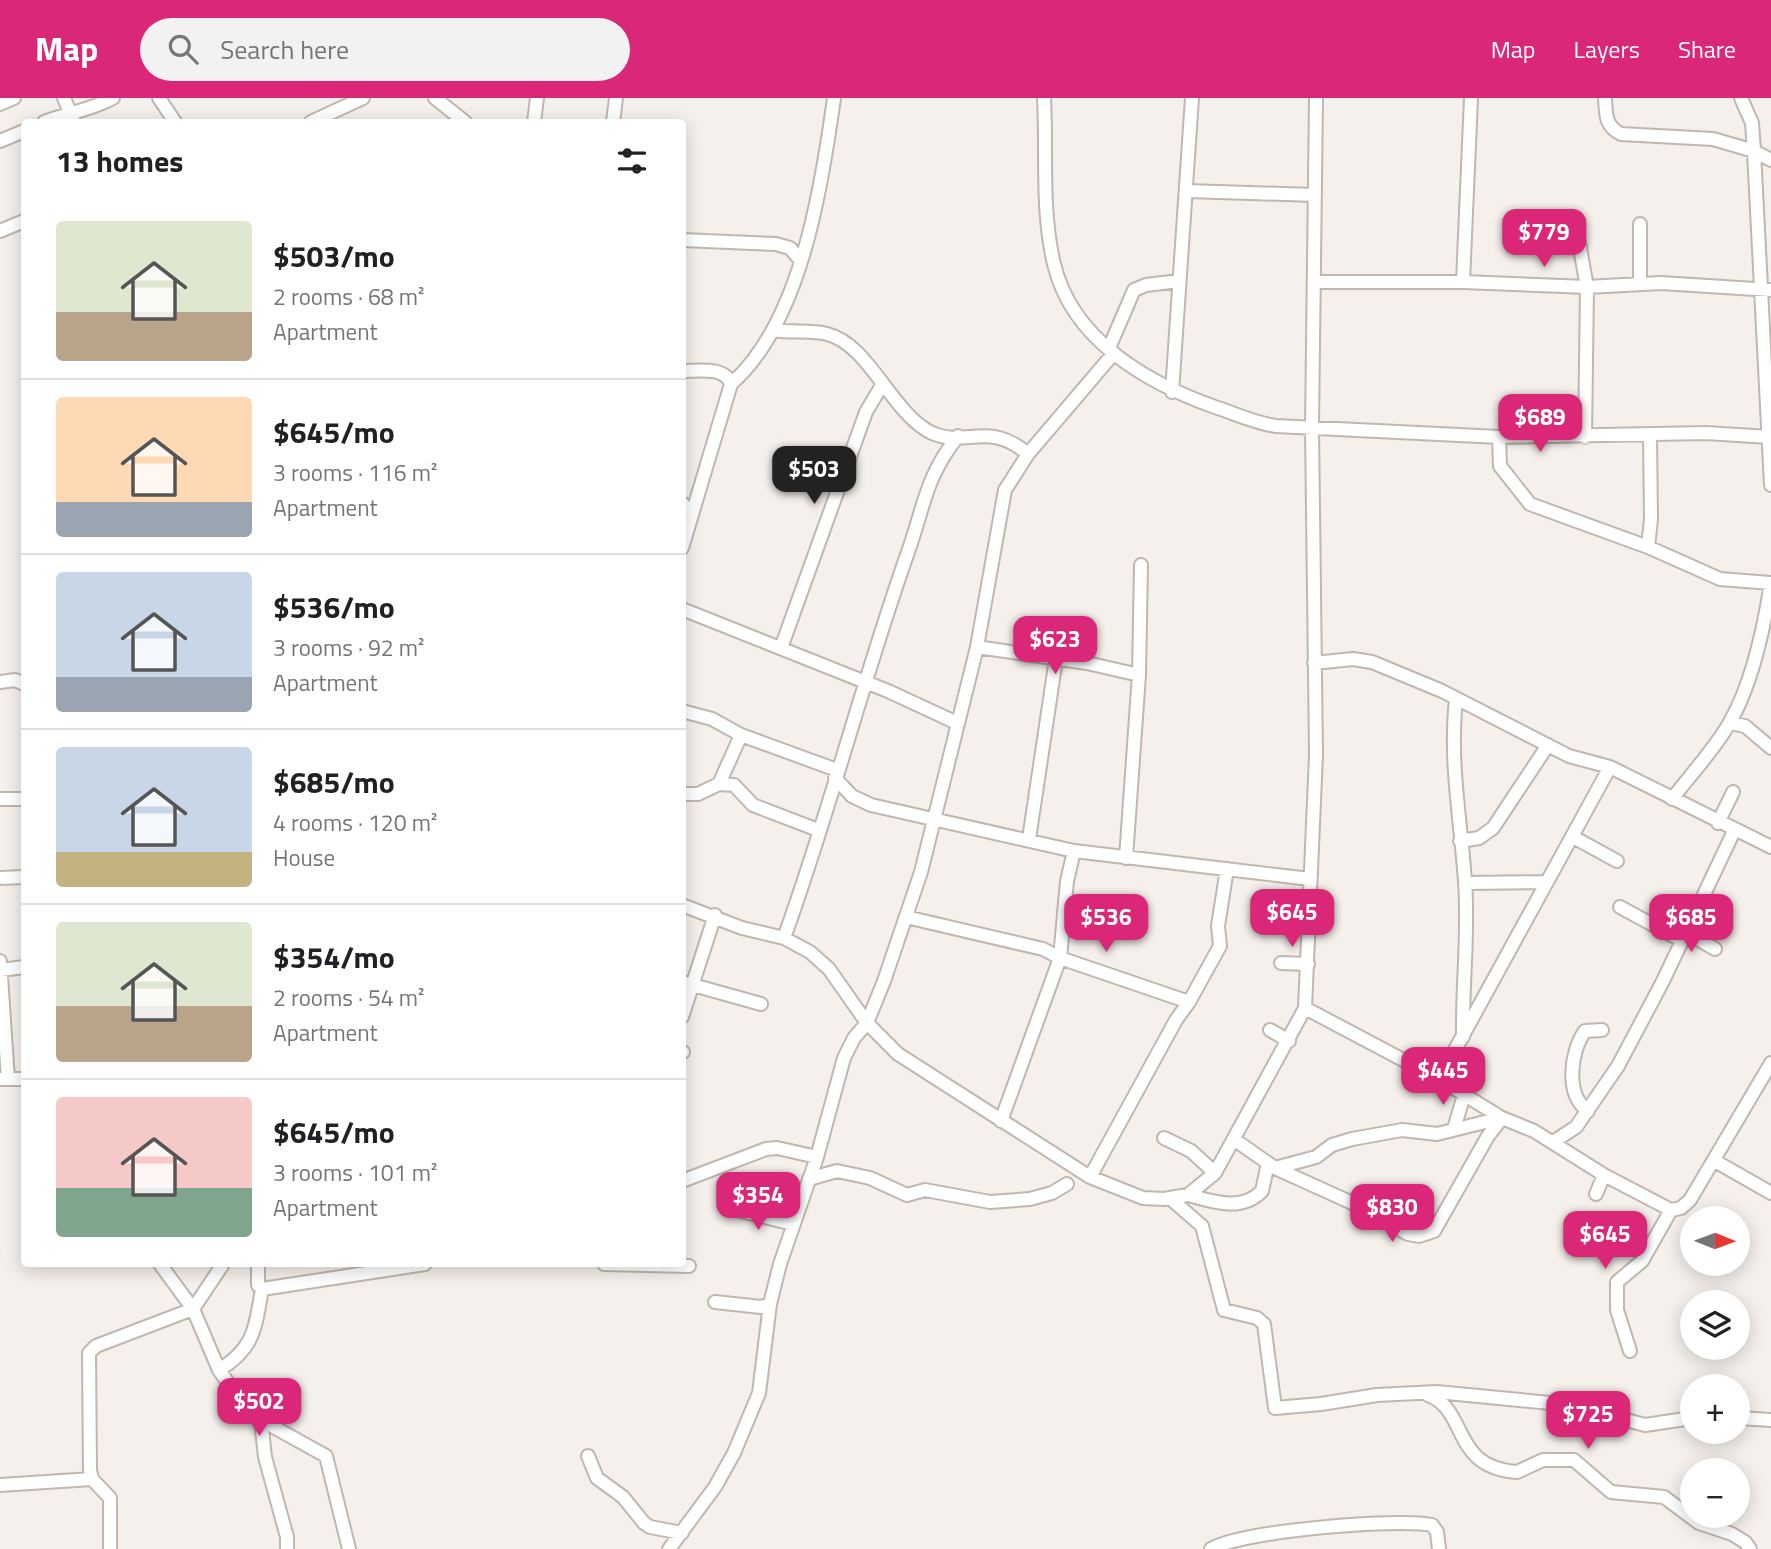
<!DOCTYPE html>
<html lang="en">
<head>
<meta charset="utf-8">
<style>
  :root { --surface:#fff; --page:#f2f2f2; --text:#202124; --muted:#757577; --line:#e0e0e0; --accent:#db2777 }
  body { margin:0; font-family:"Titillium Web",sans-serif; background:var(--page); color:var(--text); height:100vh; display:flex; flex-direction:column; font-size:26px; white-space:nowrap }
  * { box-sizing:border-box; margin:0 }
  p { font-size:23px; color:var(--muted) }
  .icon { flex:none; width:38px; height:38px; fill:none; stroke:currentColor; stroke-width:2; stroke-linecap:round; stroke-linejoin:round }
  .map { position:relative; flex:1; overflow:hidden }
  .side { position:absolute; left:21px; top:21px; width:665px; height:1148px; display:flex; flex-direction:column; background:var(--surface); border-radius:7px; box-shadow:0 4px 18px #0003 }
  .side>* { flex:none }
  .needle { width:46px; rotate:91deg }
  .fabs { position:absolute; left:1680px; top:1108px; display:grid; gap:14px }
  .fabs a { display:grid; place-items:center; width:70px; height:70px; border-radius:50%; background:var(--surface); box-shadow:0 4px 18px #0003; font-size:35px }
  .price { position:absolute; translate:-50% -60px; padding:0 16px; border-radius:14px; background:var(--accent); color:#fff; font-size:23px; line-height:46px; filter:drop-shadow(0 2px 4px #0008) }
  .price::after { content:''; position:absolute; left:50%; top:42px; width:21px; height:16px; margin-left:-10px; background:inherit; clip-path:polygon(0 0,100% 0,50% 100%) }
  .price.on { background:#222; color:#fff }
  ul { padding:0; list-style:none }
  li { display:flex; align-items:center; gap:21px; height:175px; padding:0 35px }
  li+li { border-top:2px solid var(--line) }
  li span { display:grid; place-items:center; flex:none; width:196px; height:140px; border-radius:7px; color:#555 }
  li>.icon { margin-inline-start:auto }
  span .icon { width:84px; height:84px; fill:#fffc; stroke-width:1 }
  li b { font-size:30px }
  h2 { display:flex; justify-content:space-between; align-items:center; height:84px; padding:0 35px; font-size:30px }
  header { display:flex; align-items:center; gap:42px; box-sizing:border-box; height:98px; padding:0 35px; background:var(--accent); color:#fff }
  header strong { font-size:33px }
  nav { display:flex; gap:38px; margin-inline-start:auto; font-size:24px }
  .search { width:490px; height:63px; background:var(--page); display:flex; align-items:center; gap:18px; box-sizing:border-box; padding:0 24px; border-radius:38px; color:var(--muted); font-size:26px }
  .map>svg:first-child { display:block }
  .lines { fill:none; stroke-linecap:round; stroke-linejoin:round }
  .minor-casing { stroke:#c0b7ae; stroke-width:16 }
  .minor { stroke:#fff; stroke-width:12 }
</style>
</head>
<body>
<header>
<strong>Map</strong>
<div class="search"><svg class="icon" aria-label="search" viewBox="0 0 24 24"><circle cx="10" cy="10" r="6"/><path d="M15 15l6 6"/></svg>Search here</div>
<nav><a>Map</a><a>Layers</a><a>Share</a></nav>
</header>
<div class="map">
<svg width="1771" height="1451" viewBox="0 0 1771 1451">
  <rect width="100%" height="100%" fill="#f5f0eb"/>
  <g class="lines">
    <g class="minor-casing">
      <path id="minor" d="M 64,0 L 74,24
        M 159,0 L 175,24
        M 435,0 L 465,24
        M 1044,0 C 1047,55 1041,112 1054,166 C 1072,242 1147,285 1215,309 C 1236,316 1255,325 1276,328 L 1499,339 L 1706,335 L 1769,339
        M 1605,0 C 1606,17 1605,28 1621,36 L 1713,41 L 1754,53 L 1771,387
        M 1741,0 L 1752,25 L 1754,53 L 1771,62
        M 0,6 L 14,0
        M 44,24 C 67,15 91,12 113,0
        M 311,24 L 363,0
        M 534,24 L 537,0
        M 613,24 L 616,0
        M 0,43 L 24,33
        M 1187,93 L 1315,97
        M 0,133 L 24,123
        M 1578,139 L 1587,189 L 1585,339
        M 682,142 L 776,146 L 790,150 L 801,163
        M 1316,184 L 1463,184 L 1587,189 L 1661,185 L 1771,192
        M 1463,184 L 1471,0
        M 1640,185 L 1640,126
        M 774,232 C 791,235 811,232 827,236 C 869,246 892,316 932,335 C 966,350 988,322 1028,356
        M 1109,250 L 1134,192 L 1146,187 L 1179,183
        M 682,273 C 698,273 725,268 731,286 L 682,450
        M 731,286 C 801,225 822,88 834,0
        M 1172,294 L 1192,0
        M 1499,339 L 1500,368 L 1530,406 L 1648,449 L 1720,481 L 1771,485 C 1764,530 1753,584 1730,624 C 1715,651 1691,676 1672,701
        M 682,405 L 692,415
        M 1648,449 L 1651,421 L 1650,337
        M 682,511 L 888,593 L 957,625
        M 977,549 L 1087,565 L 1139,577
        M 781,550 L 866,314 L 882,287
        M 1314,565 L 1353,561 L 1372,564 L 1442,593 L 1569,658 L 1610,669 L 1771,749
        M 0,584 L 15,582 L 24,586
        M 1456,602 C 1449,663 1461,723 1465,784 C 1469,835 1462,888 1463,939
        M 682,613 L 712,621 L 741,637 L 837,672
        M 1730,625 L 1745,628 L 1771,650
        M 835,680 L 852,698 L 871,707 L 1074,753 L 1310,781
        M 719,686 L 734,687 L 753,707 L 818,732
        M 682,696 L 698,696 L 719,686 L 741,637
        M 0,701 L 24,701
        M 1718,725 L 1733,694
        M 1573,739 L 1617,763
        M 1029,741 L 1056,561
        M 1460,743 L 1479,740 L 1493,730 L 1548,647
        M 1126,760 L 1139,577 L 1141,467
        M 0,780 L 24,779
        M 1466,785 L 1545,784
        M 682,807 L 742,830 L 784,840 L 810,854 L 829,871 L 867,925 L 898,956 L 1090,1079 L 1143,1100 L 1164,1101 L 1188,1097 L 1215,1075 L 1305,910 L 1316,657 L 1312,329 L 1316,0
        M 1620,809 L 1679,841
        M 906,819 L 1043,851 L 1060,860 L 1189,904 L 1220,848 L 1218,828 L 1227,771
        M 1684,833 L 1715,851
        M 784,840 C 830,713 863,581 908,454 C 925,406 925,380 958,338
        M 0,863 L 8,981
        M 1281,865 L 1308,866
        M 1,872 L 24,869
        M 682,884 L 761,906
        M 1305,910 L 1439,981 L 1502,1020 L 1534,1033 L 1604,1077 L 1671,1112 L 1681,1110 L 1690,1102 L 1771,965
        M 682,919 L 715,817
        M 1270,932 L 1289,943
        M 682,954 L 683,954
        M 0,981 L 24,981
        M 1439,981 L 1610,669
        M 1588,1013 C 1565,997 1570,954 1585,933 L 1602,932
        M 1001,1023 L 1060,860 L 1067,783 L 1074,753
        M 1454,1031 L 1464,997
        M 1164,1040 L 1191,1053 L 1215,1075
        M 1235,1042 L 1275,1070 L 1350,1104 L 1408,1136 L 1419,1138 L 1434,1133 L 1488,1038 L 1502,1020
        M 1553,1044 L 1576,1029 L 1618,968 L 1663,883 L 1734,733
        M 1715,1063 L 1771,1095
        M 1275,1070 L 1316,1059 L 1332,1047 L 1352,1041 L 1402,1032 L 1437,1036 L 1485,1024 L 1497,1025
        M 1090,1079 L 1176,922 L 1189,904
        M 809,1081 L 837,1073 L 870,1080 L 907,1097 L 925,1092 L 990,1104 L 1030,1101 L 1052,1095 L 1067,1086
        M 682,1083 L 766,1051 L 777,1050 L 817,1059
        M 1596,1096 L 1604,1077
        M 1188,1097 C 1214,1104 1241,1114 1262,1093 L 1268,1065
        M 1171,1101 L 1202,1128 L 1224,1212 L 1257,1220 L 1264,1226 L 1275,1310 L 1321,1306 L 1377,1297 L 1437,1294 L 1571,1307 L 1645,1327 L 1692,1320
        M 729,1110 L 793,1126
        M 160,1166 L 193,1211 L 219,1272 L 245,1309 L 261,1322 L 326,1358 L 349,1451
        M 258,1166 L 258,1187 L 262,1191 L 425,1166
        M 604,1166 L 689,1168
        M 715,1204 L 761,1209 L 770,1206
        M 1630,1253 L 1617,1212 L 1617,1184 L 1642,1163 L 1671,1112
        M 219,1272 C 255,1250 255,1230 262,1191
        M 1428,1297 C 1469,1312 1450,1369 1517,1374 L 1543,1362 L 1574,1362 L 1611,1394 L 1664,1399 L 1699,1425 L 1732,1436 L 1745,1444 L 1750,1451
        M 1738,1320 L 1771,1322
        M 261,1322 L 265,1359 L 287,1439 L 287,1451
        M 588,1358 L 597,1380 L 623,1399 L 644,1425 L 650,1429 L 682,1435
        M 0,1387 L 92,1381
        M 110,1451 L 110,1400 L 92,1381 L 90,1372 L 89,1255 L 96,1248 L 193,1211 L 223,1166
        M 669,1451 L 715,1389 L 734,1355 L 759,1295 L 770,1206 L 780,1166 L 817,1059 L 844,960 L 854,940 L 867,925 L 884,883 L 921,774 L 977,549 L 1005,392 L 1028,356 L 1114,255
        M 1211,1451 C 1242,1433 1395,1420 1432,1427 L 1437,1434 L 1439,1451"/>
    </g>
    <use href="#minor" class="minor"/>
  </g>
</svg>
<div class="fabs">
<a><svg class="needle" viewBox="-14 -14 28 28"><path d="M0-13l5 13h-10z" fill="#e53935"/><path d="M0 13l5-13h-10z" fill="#757577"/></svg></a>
<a><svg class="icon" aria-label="layers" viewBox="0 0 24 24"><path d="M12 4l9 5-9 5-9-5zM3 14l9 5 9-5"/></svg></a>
<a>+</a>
<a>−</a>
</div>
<b class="price" style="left:1544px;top:171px">$779</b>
<b class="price" style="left:1540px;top:356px">$689</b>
<b class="price on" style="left:814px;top:408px">$503</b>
<b class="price" style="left:1055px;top:578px">$623</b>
<b class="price" style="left:1292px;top:851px">$645</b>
<b class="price" style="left:1106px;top:856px">$536</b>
<b class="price" style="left:1691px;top:856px">$685</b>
<b class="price" style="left:1443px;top:1009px">$445</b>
<b class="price" style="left:758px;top:1134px">$354</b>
<b class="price" style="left:1392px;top:1146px">$830</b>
<b class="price" style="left:1605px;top:1173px">$645</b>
<b class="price" style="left:259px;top:1340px">$502</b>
<b class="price" style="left:1588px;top:1353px">$725</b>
<section class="side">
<h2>13 homes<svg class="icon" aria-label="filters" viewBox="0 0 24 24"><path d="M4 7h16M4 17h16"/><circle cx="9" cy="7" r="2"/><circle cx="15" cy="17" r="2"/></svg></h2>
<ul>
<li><span style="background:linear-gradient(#dfe7d0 65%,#b9a48a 0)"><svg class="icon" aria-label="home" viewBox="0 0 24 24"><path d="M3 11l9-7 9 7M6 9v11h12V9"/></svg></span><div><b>$503/mo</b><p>2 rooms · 68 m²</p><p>Apartment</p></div></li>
<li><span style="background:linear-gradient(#ffd9b3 75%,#9aa5b1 0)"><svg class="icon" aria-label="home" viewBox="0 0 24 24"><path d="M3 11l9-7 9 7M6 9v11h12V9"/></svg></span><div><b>$645/mo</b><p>3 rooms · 116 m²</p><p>Apartment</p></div></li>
<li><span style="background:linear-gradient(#c9d6e8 75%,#9aa5b1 0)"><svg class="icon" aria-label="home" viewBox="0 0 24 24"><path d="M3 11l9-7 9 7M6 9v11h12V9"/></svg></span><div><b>$536/mo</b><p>3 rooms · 92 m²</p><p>Apartment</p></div></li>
<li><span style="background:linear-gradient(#c9d6e8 75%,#c2b280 0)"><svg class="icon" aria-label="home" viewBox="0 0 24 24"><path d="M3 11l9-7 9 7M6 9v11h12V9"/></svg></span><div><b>$685/mo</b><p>4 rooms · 120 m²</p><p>House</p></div></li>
<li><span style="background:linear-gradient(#dfe7d0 60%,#b9a48a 0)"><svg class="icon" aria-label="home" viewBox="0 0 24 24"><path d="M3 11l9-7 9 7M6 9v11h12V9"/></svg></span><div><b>$354/mo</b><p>2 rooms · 54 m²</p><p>Apartment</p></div></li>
<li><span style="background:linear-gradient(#f6c9c9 65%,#7fa58c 0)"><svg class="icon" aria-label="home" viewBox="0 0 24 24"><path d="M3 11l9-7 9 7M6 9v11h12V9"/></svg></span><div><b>$645/mo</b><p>3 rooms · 101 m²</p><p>Apartment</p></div></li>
</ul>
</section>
</div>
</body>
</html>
